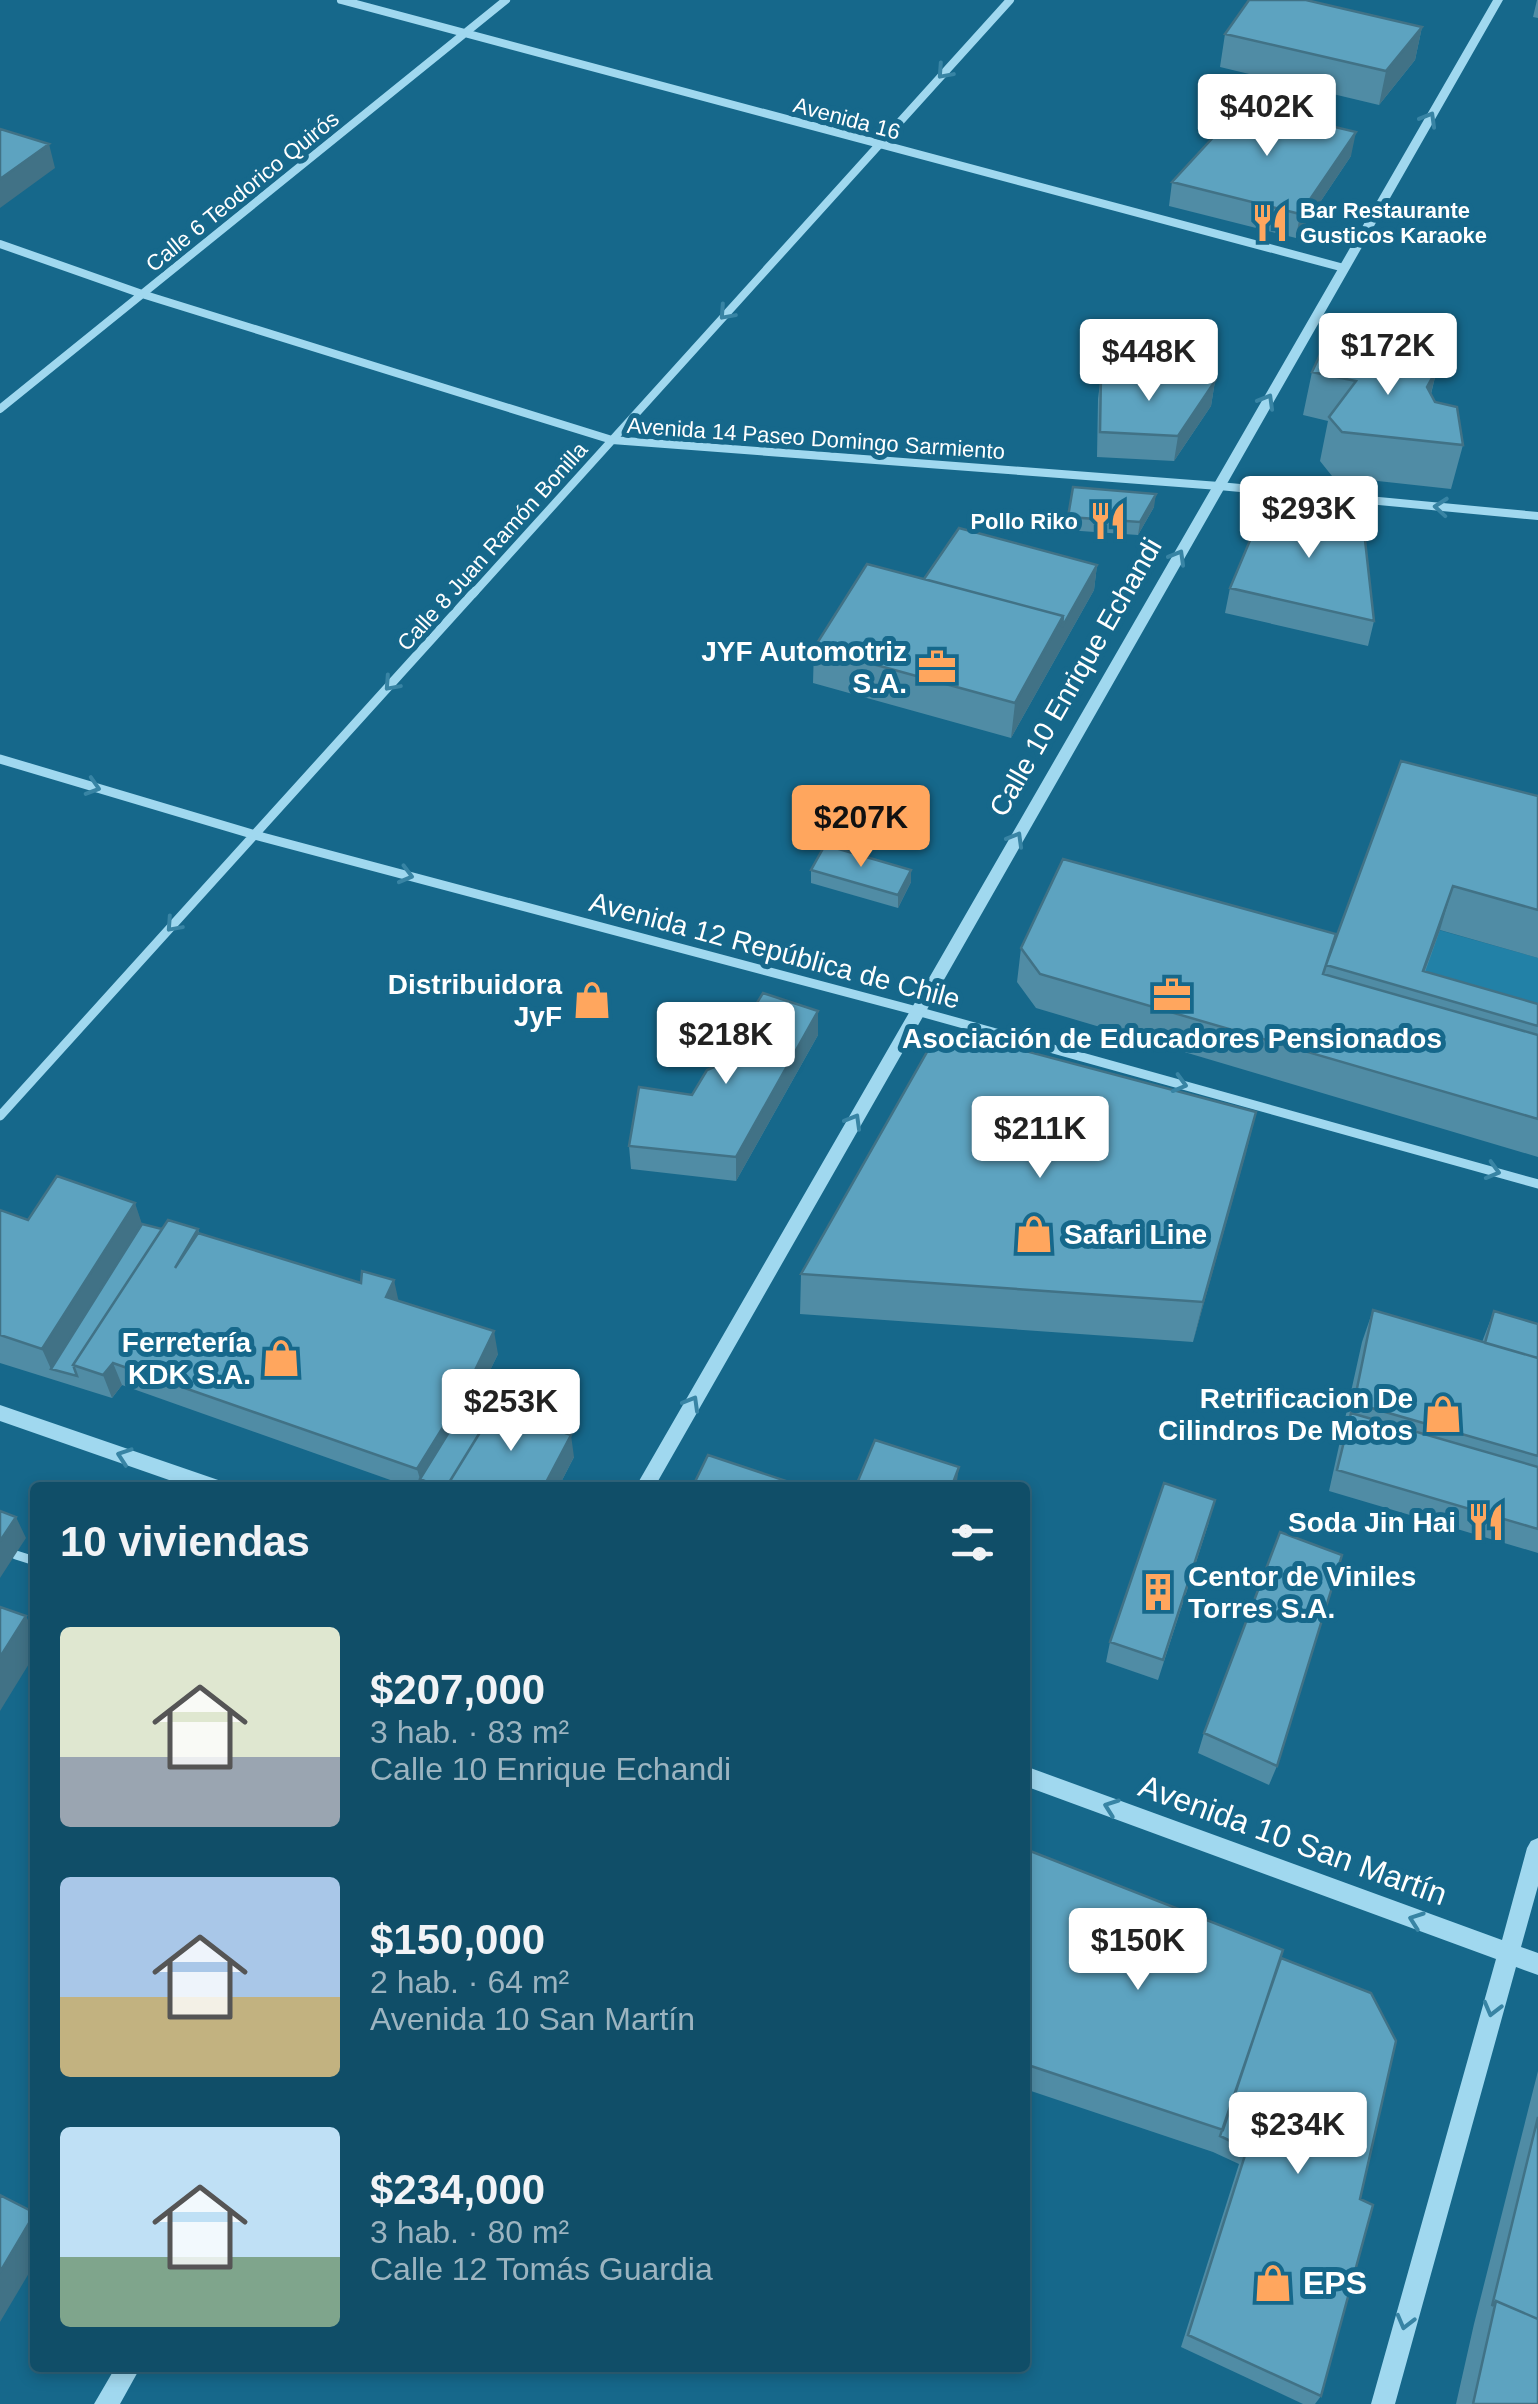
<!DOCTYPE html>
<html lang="es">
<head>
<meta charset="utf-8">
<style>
  :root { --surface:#104e68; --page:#19556e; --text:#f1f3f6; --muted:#9cb4c0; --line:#30657c; --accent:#ffa65e }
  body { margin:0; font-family:Helvetica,sans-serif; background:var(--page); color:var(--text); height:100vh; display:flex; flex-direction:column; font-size:38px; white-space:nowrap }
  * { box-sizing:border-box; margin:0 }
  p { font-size:32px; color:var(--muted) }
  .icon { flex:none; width:55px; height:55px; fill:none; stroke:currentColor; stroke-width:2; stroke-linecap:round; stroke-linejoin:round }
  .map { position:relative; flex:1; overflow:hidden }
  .panel { position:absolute; left:30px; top:1482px; width:1000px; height:890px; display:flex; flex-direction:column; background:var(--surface); border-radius:10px; box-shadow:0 5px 15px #0003,0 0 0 2px var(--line) }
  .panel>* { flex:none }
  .price { position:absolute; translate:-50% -85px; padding:0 22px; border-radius:10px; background:#fff; color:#222; font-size:32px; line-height:65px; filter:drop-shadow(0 2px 5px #0008) }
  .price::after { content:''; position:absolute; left:50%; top:60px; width:30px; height:22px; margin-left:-15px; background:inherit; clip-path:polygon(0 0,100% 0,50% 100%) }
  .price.current { background:var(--accent); color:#111 }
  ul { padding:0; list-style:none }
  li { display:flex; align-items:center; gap:30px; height:250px; padding:0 30px }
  li span { display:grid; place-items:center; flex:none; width:280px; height:200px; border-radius:10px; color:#555 }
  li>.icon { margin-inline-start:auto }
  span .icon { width:120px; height:120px; fill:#fffc; stroke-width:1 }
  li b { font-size:42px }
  h2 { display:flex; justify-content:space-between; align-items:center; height:120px; padding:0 30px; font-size:42px }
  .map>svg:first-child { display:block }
  .green { fill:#2281a7 }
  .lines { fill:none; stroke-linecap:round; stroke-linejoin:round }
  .service { stroke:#a0d8ef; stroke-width:9 }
  .minor-far1 { stroke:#a0d8ef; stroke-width:8 }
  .minor { stroke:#a0d8ef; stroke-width:9 }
  .tertiary { fill:#a0d8ef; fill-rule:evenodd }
  .wall { fill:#508ca5 }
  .shaded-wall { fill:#417286 }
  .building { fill:#5da3c0; stroke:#417286; stroke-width:2.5 }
  .oneway { stroke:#3884a4 }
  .labels { text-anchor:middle; stroke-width:10; stroke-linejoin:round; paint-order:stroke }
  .far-street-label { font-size:22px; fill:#fff; stroke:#16688b }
  .far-poi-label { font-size:22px; font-weight:bold; fill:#fff; stroke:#16688b; text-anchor:start }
  .poi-label { font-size:28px; font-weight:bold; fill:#fff; stroke:#16688b; text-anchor:end }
  .street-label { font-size:28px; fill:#fff; stroke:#16688b }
  .near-street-label { font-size:32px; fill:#fff; stroke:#16688b }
  .near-poi-label { font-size:32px; font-weight:bold; fill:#fff; stroke:#16688b; text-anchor:start }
</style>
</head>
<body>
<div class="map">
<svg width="1538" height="2404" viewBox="0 0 1538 2404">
  <rect width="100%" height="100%" fill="#16688b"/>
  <path class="green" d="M 1439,930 L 1538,958 L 1538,1051 L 1410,1014 Z"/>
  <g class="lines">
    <path class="service" d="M 16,1555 L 35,1561"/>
    <path class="minor-far1" d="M 341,0 L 1344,268
      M 0,244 L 142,294 L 612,440 L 1219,486 L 1538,516
      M 0,409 L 506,0
      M 473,594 L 1010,0"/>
    <path class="minor" d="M 0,759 L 255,835 L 917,1011 L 1538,1184
      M 0,1116 L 475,591"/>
    <path class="tertiary" d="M 1493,0 L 1503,0 L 654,1488 L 635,1488 Z
      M 0,1405 L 224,1482 L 226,1488 L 192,1488 L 0,1421 Z
      M 1025,1766 L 1502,1940 L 1527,1848 L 1531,1841 L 1538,1838 L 1538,1886 L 1521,1947 L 1538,1953 L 1538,1975 L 1516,1967 L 1395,2404 L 1371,2404 L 1496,1959 L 1025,1786 Z
      M 115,2368 L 140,2368 L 120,2404 L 94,2404 Z"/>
  </g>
  <path class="wall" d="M 1537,0 L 1538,0 L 1538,18 L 1533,17 Z
    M 1422,27 L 1415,60 L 1379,105 L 1220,67 L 1225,34 Z
    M 1351,156 L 1296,238 L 1169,206 L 1172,182 Z
    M 1437,369 L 1431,394 L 1463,445 L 1451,489 L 1332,476 L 1320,461 L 1328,421 L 1303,415 L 1312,372 Z
    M 1101,375 L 1215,381 L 1211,406 L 1174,461 L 1097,457 L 1098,399 Z
    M 1154,507 L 1138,535 L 1066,530 L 1068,517 Z
    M 1097,565 L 1094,590 L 1011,738 L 813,683 L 814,648 L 924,579 Z
    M 1230,588 L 1374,621 L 1368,646 L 1225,613 Z
    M 1538,796 L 1538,958 L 1440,930 L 1425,972 L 1538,1004 L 1538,1157 L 1036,1008 L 1017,982 L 1021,948 L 1336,934 Z
    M 811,870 L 911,882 L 898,908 L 811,883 Z
    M 818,1011 L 818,1035 L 736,1181 L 631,1169 L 629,1146 L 692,1095 L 719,1065 Z
    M 1256,1112 L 1193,1342 L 800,1314 L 801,1274 Z
    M 0,1210 L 28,1220 L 142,1224 L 162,1229 L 198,1229 L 199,1233 L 399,1301 L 498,1354 L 471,1409 L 574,1457 L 558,1488 L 413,1488 L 122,1385 L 112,1398 L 0,1363 Z
    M 1373,1310 L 1482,1342 L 1494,1311 L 1538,1324 L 1538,1553 L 1329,1491 L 1362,1342 Z
    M 1209,1522 L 1158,1680 L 1106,1662 L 1110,1642 Z
    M 1204,1733 L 1277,1766 L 1269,1785 L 1198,1753 Z
    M 1025,1849 L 1281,1958 L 1360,2199 L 1321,2396 L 1315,2404 L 1303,2404 L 1181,2347 L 1239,2164 L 1213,2152 L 1025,2089 Z
    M 1538,2071 L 1538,2404 L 1456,2404 L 1474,2324 Z"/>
  <path class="shaded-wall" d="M 1422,27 L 1415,60 L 1379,105 L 1386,71 Z
    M 1356,132 L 1351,156 L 1296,238 L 1300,214 Z
    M 49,144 L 55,168 L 0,208 L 0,179 Z
    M 1437,369 L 1426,413 L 1427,387 Z
    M 1215,381 L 1211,406 L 1174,461 L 1178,436 Z
    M 1156,494 L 1154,507 L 1138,535 L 1140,522 Z
    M 1097,565 L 1094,590 L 1011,738 L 1015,703 L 1063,616 Z
    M 911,870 L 911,882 L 898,908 L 898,895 Z
    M 1453,886 L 1440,930 L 1417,991 Z
    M 818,1011 L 818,1035 L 736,1181 L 736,1157 Z
    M 1256,1112 L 1246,1154 L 1193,1342 L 1203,1302 Z
    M 135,1203 L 146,1236 L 51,1369 L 42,1349 Z
    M 394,1280 L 399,1303 L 386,1297 Z
    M 494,1331 L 498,1354 L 467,1418 L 420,1479 L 417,1469 Z
    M 113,1363 L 122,1385 L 112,1398 L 103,1375 Z
    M 571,1435 L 574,1457 L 558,1488 L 543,1488 Z
    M 959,1467 L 956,1488 L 951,1488 Z
    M 16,1517 L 26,1538 L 0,1578 L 0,1541 Z
    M 26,1616 L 35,1634 L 35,1654 L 0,1711 L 0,1657 Z
    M 35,2214 L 35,2263 L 0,2322 L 0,2272 Z"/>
  <path class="building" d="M 1249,0 L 1306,0 L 1422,27 L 1386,71 L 1225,34 Z
    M 1243,105 L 1356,132 L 1300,214 L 1172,182 Z
    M 0,129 L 49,144 L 0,179 Z
    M 1325,344 L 1437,369 L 1427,387 L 1435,402 L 1457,407 L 1463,445 L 1342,432 L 1329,417 L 1356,381 L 1312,372 Z
    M 1101,375 L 1215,381 L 1178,436 L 1100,432 Z
    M 1073,487 L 1156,494 L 1140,522 L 1068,517 Z
    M 1264,507 L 1362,513 L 1374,621 L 1230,588 Z
    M 959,528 L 1097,565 L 1062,627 L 1063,616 L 924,579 Z
    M 867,564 L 1063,616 L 1015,703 L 814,648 Z
    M 1401,761 L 1538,796 L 1538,910 L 1453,886 L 1423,971 L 1538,1004 L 1538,1026 L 1326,965 Z
    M 825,845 L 911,870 L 898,895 L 811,870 Z
    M 1063,859 L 1336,934 L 1323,974 L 1538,1035 L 1538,1119 L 1040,974 L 1021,948 Z
    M 763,993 L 818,1011 L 736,1157 L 629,1146 L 639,1087 L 692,1095 L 707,1070 L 719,1065 Z
    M 976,1038 L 1256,1112 L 1203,1302 L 801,1274 L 931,1045 Z
    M 57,1176 L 135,1203 L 42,1349 L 0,1335 L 0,1210 L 28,1220 Z
    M 168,1220 L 198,1229 L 175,1268 L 198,1233 L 361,1283 L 362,1271 L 394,1280 L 386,1297 L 494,1331 L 463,1395 L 417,1469 L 113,1363 L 103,1375 L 73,1365 Z
    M 142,1224 L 162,1229 L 73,1365 L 77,1376 L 51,1369 Z
    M 1373,1310 L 1538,1358 L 1538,1456 L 1354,1403 Z
    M 1494,1311 L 1538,1324 L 1538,1358 L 1485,1343 Z
    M 465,1406 L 490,1416 L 450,1481 L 452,1488 L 441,1488 L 420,1479 Z
    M 495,1408 L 571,1435 L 543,1488 L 466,1488 L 450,1481 Z
    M 1351,1413 L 1538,1467 L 1538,1529 L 1337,1470 Z
    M 875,1440 L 959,1467 L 951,1488 L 855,1488 Z
    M 708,1455 L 807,1488 L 692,1488 Z
    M 1164,1483 L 1215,1500 L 1163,1660 L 1110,1642 Z
    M 0,1511 L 16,1517 L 0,1541 Z
    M 1280,1532 L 1342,1555 L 1277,1766 L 1204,1733 Z
    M 0,1607 L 26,1616 L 0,1657 Z
    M 1025,1849 L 1283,1950 L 1223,2130 L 1025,2064 Z
    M 1281,1958 L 1371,1993 L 1396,2041 L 1360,2199 L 1373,2205 L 1321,2396 L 1188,2335 L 1247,2149 L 1220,2136 Z
    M 1538,2117 L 1538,2319 L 1496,2301 L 1492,2306 Z
    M 0,2195 L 35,2213 L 0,2272 Z
    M 1496,2301 L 1538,2319 L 1538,2404 L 1473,2404 Z"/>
  <defs><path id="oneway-chevron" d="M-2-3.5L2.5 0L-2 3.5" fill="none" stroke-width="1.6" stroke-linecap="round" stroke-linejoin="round" transform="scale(2.5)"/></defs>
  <g class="oneway">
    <use href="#oneway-chevron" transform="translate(944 72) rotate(132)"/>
    <use href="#oneway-chevron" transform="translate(1429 119) rotate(-60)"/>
    <use href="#oneway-chevron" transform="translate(726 313) rotate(132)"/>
    <use href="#oneway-chevron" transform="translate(1267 401) rotate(-60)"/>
    <use href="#oneway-chevron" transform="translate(1441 507) rotate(-175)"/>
    <use href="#oneway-chevron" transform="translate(1178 557) rotate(-60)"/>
    <use href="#oneway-chevron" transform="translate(391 684) rotate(132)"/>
    <use href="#oneway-chevron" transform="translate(93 787) rotate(17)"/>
    <use href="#oneway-chevron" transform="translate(1016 839) rotate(-60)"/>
    <use href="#oneway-chevron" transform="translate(406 875) rotate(15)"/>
    <use href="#oneway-chevron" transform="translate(173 925) rotate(132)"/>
    <use href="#oneway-chevron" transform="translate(1180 1084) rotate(16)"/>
    <use href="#oneway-chevron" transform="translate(854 1121) rotate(-60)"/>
    <use href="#oneway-chevron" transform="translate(1493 1171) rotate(16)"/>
    <use href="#oneway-chevron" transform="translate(692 1403) rotate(-60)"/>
    <use href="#oneway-chevron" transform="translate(124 1456) rotate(-161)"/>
    <use href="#oneway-chevron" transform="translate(1111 1807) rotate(-160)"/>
    <use href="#oneway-chevron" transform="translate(1416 1920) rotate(-160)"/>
    <use href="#oneway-chevron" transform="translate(1492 2009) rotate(105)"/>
    <use href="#oneway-chevron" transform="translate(1405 2322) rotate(105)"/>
  </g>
  <defs>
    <g id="restaurant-bare" transform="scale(3)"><path d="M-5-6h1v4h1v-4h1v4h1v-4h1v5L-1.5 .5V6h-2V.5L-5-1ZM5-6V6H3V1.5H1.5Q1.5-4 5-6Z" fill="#ffa65e" stroke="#16688b" stroke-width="2.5" paint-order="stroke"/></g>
    <g id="office-bare" transform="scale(3)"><path d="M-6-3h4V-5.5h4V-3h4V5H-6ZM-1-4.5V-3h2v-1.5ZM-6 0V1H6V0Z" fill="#ffa65e" stroke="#16688b" stroke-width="2.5" paint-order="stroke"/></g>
    <g id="shop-bare" transform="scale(3)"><path d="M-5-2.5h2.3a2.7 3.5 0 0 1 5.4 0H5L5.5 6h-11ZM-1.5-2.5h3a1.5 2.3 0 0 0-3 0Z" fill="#ffa65e" stroke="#16688b" stroke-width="2.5" paint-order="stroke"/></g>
    <g id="building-bare" transform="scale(3)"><path d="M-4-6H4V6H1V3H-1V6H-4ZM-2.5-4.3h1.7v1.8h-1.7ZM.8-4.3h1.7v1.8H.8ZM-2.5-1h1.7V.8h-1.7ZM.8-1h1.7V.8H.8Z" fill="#ffa65e" stroke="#16688b" stroke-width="2.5" paint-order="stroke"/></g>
  </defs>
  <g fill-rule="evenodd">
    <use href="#restaurant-bare" x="1270" y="223"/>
    <use href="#restaurant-bare" x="1108" y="521"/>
    <use href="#office-bare" x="937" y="667"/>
    <use href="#office-bare" x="1172" y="995"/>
    <use href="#shop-bare" x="592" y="1000"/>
    <use href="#shop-bare" x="1034" y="1234"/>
    <use href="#shop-bare" x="281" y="1358"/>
    <use href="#shop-bare" x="1443" y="1414"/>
    <use href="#restaurant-bare" x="1486" y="1522"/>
    <use href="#building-bare" x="1158" y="1592"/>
    <use href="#shop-bare" x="1273" y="2283"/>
  </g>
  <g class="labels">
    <g class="far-street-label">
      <text transform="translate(847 118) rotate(15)" y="8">Avenida 16</text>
      <text transform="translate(242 191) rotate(-39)" y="8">Calle 6 Teodorico Quirós</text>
      <text transform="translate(816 438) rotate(4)" y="8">Avenida 14 Paseo Domingo Sarmiento</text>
      <text transform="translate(492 546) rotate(-48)" y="8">Calle 8 Juan Ramón Bonilla</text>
    </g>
    <g class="far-poi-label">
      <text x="1300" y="218">Bar Restaurante<tspan x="1300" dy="25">Gusticos Karaoke</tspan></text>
      <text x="1078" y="529" text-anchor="end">Pollo Riko</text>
    </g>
    <g class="poi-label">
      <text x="907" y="661">JYF Automotriz<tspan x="907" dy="32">S.A.</tspan></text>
      <text x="562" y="994">Distribuidora<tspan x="562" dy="32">JyF</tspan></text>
      <text x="1172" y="1048" text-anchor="middle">Asociación de Educadores Pensionados</text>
      <text x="1064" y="1244" text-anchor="start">Safari Line</text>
      <text x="251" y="1352">Ferretería<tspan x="251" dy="32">KDK S.A.</tspan></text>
      <text x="1413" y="1408">Retrificacion De<tspan x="1413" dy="32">Cilindros De Motos</tspan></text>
      <text x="1456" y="1532">Soda Jin Hai</text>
      <text x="1188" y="1586" text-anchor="start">Centor de Viniles<tspan x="1188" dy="32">Torres S.A.</tspan></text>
    </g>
    <g class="street-label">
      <text transform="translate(1075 677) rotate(-60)" y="10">Calle 10 Enrique Echandi</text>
      <text transform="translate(775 950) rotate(15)" y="10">Avenida 12 República de Chile</text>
    </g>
    <g class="near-street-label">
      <text transform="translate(1293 1840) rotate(20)" y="11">Avenida 10 San Martín</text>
    </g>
    <g class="near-poi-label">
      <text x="1303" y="2294">EPS</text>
    </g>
  </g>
</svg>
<b class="price" style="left:1267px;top:159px">$402K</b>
<b class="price" style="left:1388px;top:398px">$172K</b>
<b class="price" style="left:1149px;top:404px">$448K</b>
<b class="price" style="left:1309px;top:561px">$293K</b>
<b class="price current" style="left:861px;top:870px">$207K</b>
<b class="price" style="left:726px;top:1087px">$218K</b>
<b class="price" style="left:1040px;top:1181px">$211K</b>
<b class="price" style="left:511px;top:1454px">$253K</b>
<b class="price" style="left:1138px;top:1993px">$150K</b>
<b class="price" style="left:1298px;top:2177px">$234K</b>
<section class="panel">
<h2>10 viviendas<svg class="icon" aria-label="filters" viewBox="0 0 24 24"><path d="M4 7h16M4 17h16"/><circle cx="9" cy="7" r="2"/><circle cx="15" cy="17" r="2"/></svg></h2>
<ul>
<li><span style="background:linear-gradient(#dfe7d0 65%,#9aa5b1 0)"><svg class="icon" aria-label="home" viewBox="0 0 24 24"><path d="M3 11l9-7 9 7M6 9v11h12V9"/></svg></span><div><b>$207,000</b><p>3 hab. · 83 m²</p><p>Calle 10 Enrique Echandi</p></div></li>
<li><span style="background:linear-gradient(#a9c7e8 60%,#c2b280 0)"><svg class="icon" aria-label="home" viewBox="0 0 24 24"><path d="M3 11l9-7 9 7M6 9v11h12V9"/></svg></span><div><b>$150,000</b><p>2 hab. · 64 m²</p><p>Avenida 10 San Martín</p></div></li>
<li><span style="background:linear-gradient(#bfe0f5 65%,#7fa58c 0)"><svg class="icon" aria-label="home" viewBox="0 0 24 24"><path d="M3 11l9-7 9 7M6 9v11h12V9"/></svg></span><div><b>$234,000</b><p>3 hab. · 80 m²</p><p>Calle 12 Tomás Guardia</p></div></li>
</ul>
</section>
</div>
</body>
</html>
